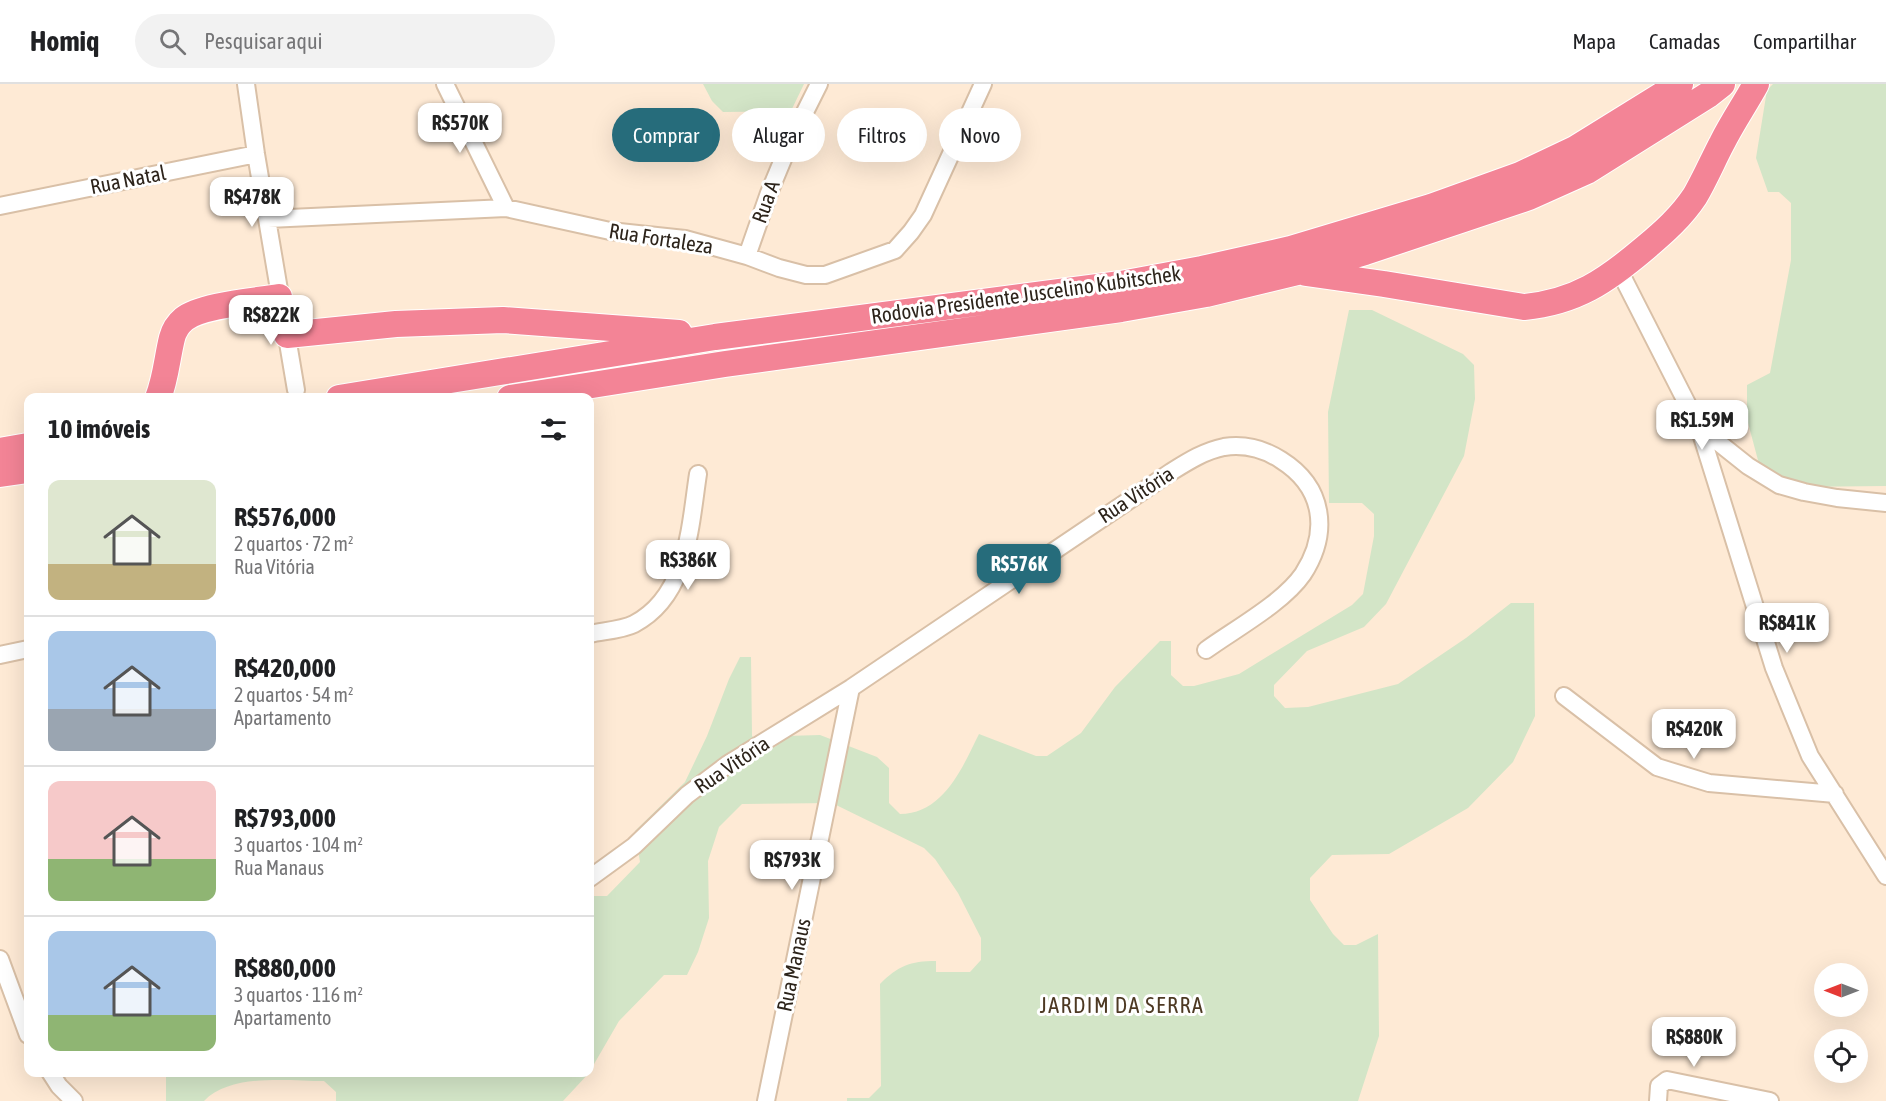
<!DOCTYPE html>
<html lang="pt">
<head>
<meta charset="utf-8">
<style>
  :root { --surface:#fff; --page:#f2f2f2; --text:#202124; --muted:#757577; --line:#e0e0e0; --accent:#266c7b }
  body { margin:0; font-family:"Asap Condensed",sans-serif; background:var(--page); color:var(--text); height:100vh; display:flex; flex-direction:column; font-size:22px; white-space:nowrap }
  * { box-sizing:border-box; margin:0 }
  p { font-size:20px; color:var(--muted) }
  .icon { flex:none; width:33px; height:33px; fill:none; stroke:currentColor; stroke-width:2; stroke-linecap:round; stroke-linejoin:round }
  .map { position:relative; flex:1; overflow:hidden }
  .drawer { position:absolute; left:24px; top:309px; width:570px; height:684px; display:flex; flex-direction:column; background:var(--surface); border-radius:12px; box-shadow:0 6px 24px #0002 }
  .drawer>* { flex:none }
  .hud { position:absolute; left:612px; top:24px; width:570px; height:54px; display:flex; gap:12px }
  .needle { width:39px; rotate:270deg }
  .fabs { position:absolute; left:1814px; top:879px; display:grid; gap:12px }
  .fabs a { display:grid; place-items:center; width:54px; height:54px; border-radius:50%; background:var(--surface); box-shadow:0 6px 24px #0002; font-size:30px }
  .price { position:absolute; translate:-50% -51px; padding:0 14px; border-radius:12px; background:#fff; color:#222; font-size:20px; line-height:39px; filter:drop-shadow(0 2px 3px #0008) }
  .price::after { content:''; position:absolute; left:50%; top:36px; width:18px; height:14px; margin-left:-9px; background:inherit; clip-path:polygon(0 0,100% 0,50% 100%) }
  .price.on { background:var(--accent); color:#fff }
  ul { padding:0; list-style:none }
  li { display:flex; align-items:center; gap:18px; height:150px; padding:0 24px }
  li+li { border-top:2px solid var(--line) }
  li span { display:grid; place-items:center; flex:none; width:168px; height:120px; border-radius:12px; color:#555 }
  li>.icon { margin-inline-start:auto }
  span .icon { width:72px; height:72px; fill:#fffc; stroke-width:1 }
  li b { font-size:26px }
  h2 { display:flex; justify-content:space-between; align-items:center; height:72px; padding:0 24px; font-size:26px }
  .tag { padding:0 21px; border-radius:27px; background:var(--surface); box-shadow:0 6px 24px #0002; font-size:21px; line-height:54px }
  .tag.on { background:var(--accent); color:#fff }
  header { display:flex; align-items:center; gap:36px; box-sizing:border-box; height:84px; padding:0 30px; background:var(--surface); border-bottom:2px solid var(--line) }
  header strong { font-size:28px }
  nav { display:flex; gap:33px; margin-inline-start:auto; font-size:21px }
  .search { width:420px; height:54px; background:var(--page); display:flex; align-items:center; gap:15px; box-sizing:border-box; padding:0 21px; border-radius:33px; color:var(--muted); font-size:22px }
  .map>svg:first-child { display:block }
  .green { fill:#d3e5c7 }
  .lines { fill:none; stroke-linecap:round; stroke-linejoin:round }
  .minor-casing { stroke:#d9c0a7; stroke-width:20 }
  .highway-casing { stroke:#fff; stroke-width:28 }
  .minor { stroke:#fff; stroke-width:16 }
  .highway { stroke:#f38496; stroke-width:26 }
  .labels { text-anchor:middle; stroke-width:6; stroke-linejoin:round; paint-order:stroke }
  .street-label { font-size:21px; fill:#2d241b; stroke:#fff }
  .neighbourhood-label { font-size:22px; letter-spacing:1.5px; fill:#4d3923; stroke:#fff }
</style>
</head>
<body>
<header>
<strong>Homiq</strong>
<div class="search"><svg class="icon" aria-label="search" viewBox="0 0 24 24"><circle cx="10" cy="10" r="6"/><path d="M15 15l6 6"/></svg>Pesquisar aqui</div>
<nav><a>Mapa</a><a>Camadas</a><a>Compartilhar</a></nav>
</header>
<div class="map">
<svg width="1886" height="1017" viewBox="0 0 1886 1017">
  <rect width="100%" height="100%" fill="#feead5"/>
  <path class="green" d="M 703,0 L 804,0 L 791,27 L 723,28 L 712,17 Z
    M 1773,0 L 1886,0 L 1886,402 L 1793,403 L 1759,380 L 1747,335 L 1747,301 L 1770,289 L 1791,176 L 1791,119 L 1779,108 L 1768,108 L 1756,74 L 1767,6 Z
    M 1349,226 L 1372,226 L 1463,270 L 1474,281 L 1475,315 L 1464,372 L 1386,520 L 1364,543 L 1307,567 L 1274,601 L 1274,612 L 1285,624 L 1308,623 L 1398,600 L 1466,554 L 1511,519 L 1534,519 L 1535,632 L 1513,678 L 1468,724 L 1389,770 L 1332,771 L 1310,794 L 1310,816 L 1333,850 L 1344,861 L 1356,861 L 1378,850 L 1379,952 L 1358,1017 L 847,1017 L 847,1014 L 869,1014 L 881,1002 L 880,900 C 898,882 910,877 936,877 L 936,888 L 970,888 L 981,876 L 981,854 L 958,809 L 935,775 L 924,764 L 832,719 L 742,720 L 719,743 L 708,777 L 709,834 L 698,868 L 687,891 L 664,891 L 619,937 L 590,987 L 590,812 L 607,812 L 640,778 L 635,747 L 685,698 L 707,652 L 729,595 L 740,573 L 751,573 L 752,652 L 764,663 L 775,663 L 786,652 L 820,651 L 877,673 L 889,684 L 889,719 L 900,730 C 944,730 963,682 979,650 L 1036,672 L 1047,672 L 1081,649 L 1115,603 L 1160,557 L 1171,557 L 1171,591 L 1183,602 L 1194,602 L 1239,590 L 1352,521 L 1363,510 L 1374,452 L 1374,430 L 1362,419 L 1329,419 L 1328,328 Z
    M 166,989 L 166,988 L 589,989 L 563,1017 L 336,1017 L 336,1008 L 324,997 C 288,997 231,989 204,1017 L 166,1017 Z"/>
  <g class="lines">
    <g class="minor-casing">
      <path id="minor" d="M 246,0 L 256,70 L 296,306
        M 445,0 L 506,124
        M 0,122 L 256,70
        M 268,135 L 506,124 L 610,147 L 685,155 L 747,172 L 779,184 L 806,191 L 825,191 L 895,166 L 911,148 L 923,131 L 983,0
        M 747,172 L 769,109 L 791,56 L 819,0
        M 1619,186 L 1699,343 L 1748,382 L 1779,401 L 1804,408 L 1837,414 L 1886,419
        M 1699,343 L 1774,584 L 1810,672 L 1886,792
        M 590,550 C 603,547 622,546 634,540 C 688,512 690,442 698,390
        M 0,571 L 28,565
        M 1564,612 L 1657,683 L 1709,699 L 1835,710
        M 590,794 L 634,762 L 687,711 L 728,680 L 851,604 L 1171,388 C 1187,378 1204,367 1224,363 C 1244,360 1264,365 1281,376 C 1324,403 1330,448 1303,490 C 1283,519 1235,545 1206,566
        M 0,875 L 28,951
        M 50,988 L 59,1002 L 74,1017
        M 766,1017 L 851,604
        M 1658,1017 L 1659,1002 L 1667,996 L 1770,1017"/>
    </g>
    <g class="highway-casing">
      <path id="highway" d="M 1306,189 L 1384,200 L 1524,223 C 1576,218 1606,197 1645,164 C 1664,148 1681,133 1695,112 C 1705,95 1713,76 1722,59 C 1732,39 1745,20 1756,0
        M 287,251 L 396,240 L 503,236 L 679,249
        M 158,314 C 166,294 167,274 172,254 C 174,246 178,240 184,235 C 201,221 256,217 279,213
        M 339,314 L 715,253 L 1121,200 L 1202,185 L 1291,165 L 1431,123 L 1520,91 L 1575,65 L 1680,0
        M 510,314 L 725,280 L 1121,225 L 1206,210 L 1297,188 L 1365,168 L 1529,113 L 1587,87 L 1708,11 L 1722,0
        M 0,367 L 28,362
        M 0,390 L 28,386"/>
    </g>
    <use href="#minor" class="minor"/>
    <use href="#highway" class="highway"/>
  </g>
  <g class="labels">
    <g class="street-label">
      <text transform="translate(128 96) rotate(-11)" y="7">Rua Natal</text>
      <text transform="translate(766 118) rotate(-70)" y="7">Rua A</text>
      <text transform="translate(661 155) rotate(9)" y="7">Rua Fortaleza</text>
      <text transform="translate(1026 211) rotate(-8)" y="7">Rodovia Presidente Juscelino Kubitschek</text>
      <text transform="translate(1136 411) rotate(-33)" y="7">Rua Vitória</text>
      <text transform="translate(732 681) rotate(-34)" y="7">Rua Vitória</text>
      <text transform="translate(794 881) rotate(-78)" y="7">Rua Manaus</text>
    </g>
    <g class="neighbourhood-label">
      <text x="1122" y="929">JARDIM DA SERRA</text>
    </g>
  </g>
</svg>
<div class="fabs">
<a><svg class="needle" viewBox="-14 -14 28 28"><path d="M0-13l5 13h-10z" fill="#e53935"/><path d="M0 13l5-13h-10z" fill="#757577"/></svg></a>
<a><svg class="icon" aria-label="locate" viewBox="0 0 24 24"><circle cx="12" cy="12" r="6"/><path d="M12 2v4M12 18v4M2 12h4M18 12h4"/></svg></a>
</div>
<b class="price" style="left:460px;top:70px">R$570K</b>
<b class="price" style="left:252px;top:144px">R$478K</b>
<b class="price" style="left:271px;top:262px">R$822K</b>
<b class="price" style="left:1702px;top:367px">R$1.59M</b>
<b class="price" style="left:688px;top:507px">R$386K</b>
<b class="price on" style="left:1019px;top:511px">R$576K</b>
<b class="price" style="left:1787px;top:570px">R$841K</b>
<b class="price" style="left:1694px;top:676px">R$420K</b>
<b class="price" style="left:792px;top:807px">R$793K</b>
<b class="price" style="left:1694px;top:984px">R$880K</b>
<div class="hud">
<a class="tag on">Comprar</a>
<a class="tag">Alugar</a>
<a class="tag">Filtros</a>
<a class="tag">Novo</a>
</div>
<section class="drawer">
<h2>10 imóveis<svg class="icon" aria-label="filters" viewBox="0 0 24 24"><path d="M4 7h16M4 17h16"/><circle cx="9" cy="7" r="2"/><circle cx="15" cy="17" r="2"/></svg></h2>
<ul>
<li><span style="background:linear-gradient(#dfe7d0 70%,#c2b280 0)"><svg class="icon" aria-label="home" viewBox="0 0 24 24"><path d="M3 11l9-7 9 7M6 9v11h12V9"/></svg></span><div><b>R$576,000</b><p>2 quartos · 72 m²</p><p>Rua Vitória</p></div></li>
<li><span style="background:linear-gradient(#a9c7e8 65%,#9aa5b1 0)"><svg class="icon" aria-label="home" viewBox="0 0 24 24"><path d="M3 11l9-7 9 7M6 9v11h12V9"/></svg></span><div><b>R$420,000</b><p>2 quartos · 54 m²</p><p>Apartamento</p></div></li>
<li><span style="background:linear-gradient(#f6c9c9 65%,#8fb573 0)"><svg class="icon" aria-label="home" viewBox="0 0 24 24"><path d="M3 11l9-7 9 7M6 9v11h12V9"/></svg></span><div><b>R$793,000</b><p>3 quartos · 104 m²</p><p>Rua Manaus</p></div></li>
<li><span style="background:linear-gradient(#a9c7e8 70%,#8fb573 0)"><svg class="icon" aria-label="home" viewBox="0 0 24 24"><path d="M3 11l9-7 9 7M6 9v11h12V9"/></svg></span><div><b>R$880,000</b><p>3 quartos · 116 m²</p><p>Apartamento</p></div></li>
</ul>
</section>
</div>
</body>
</html>
